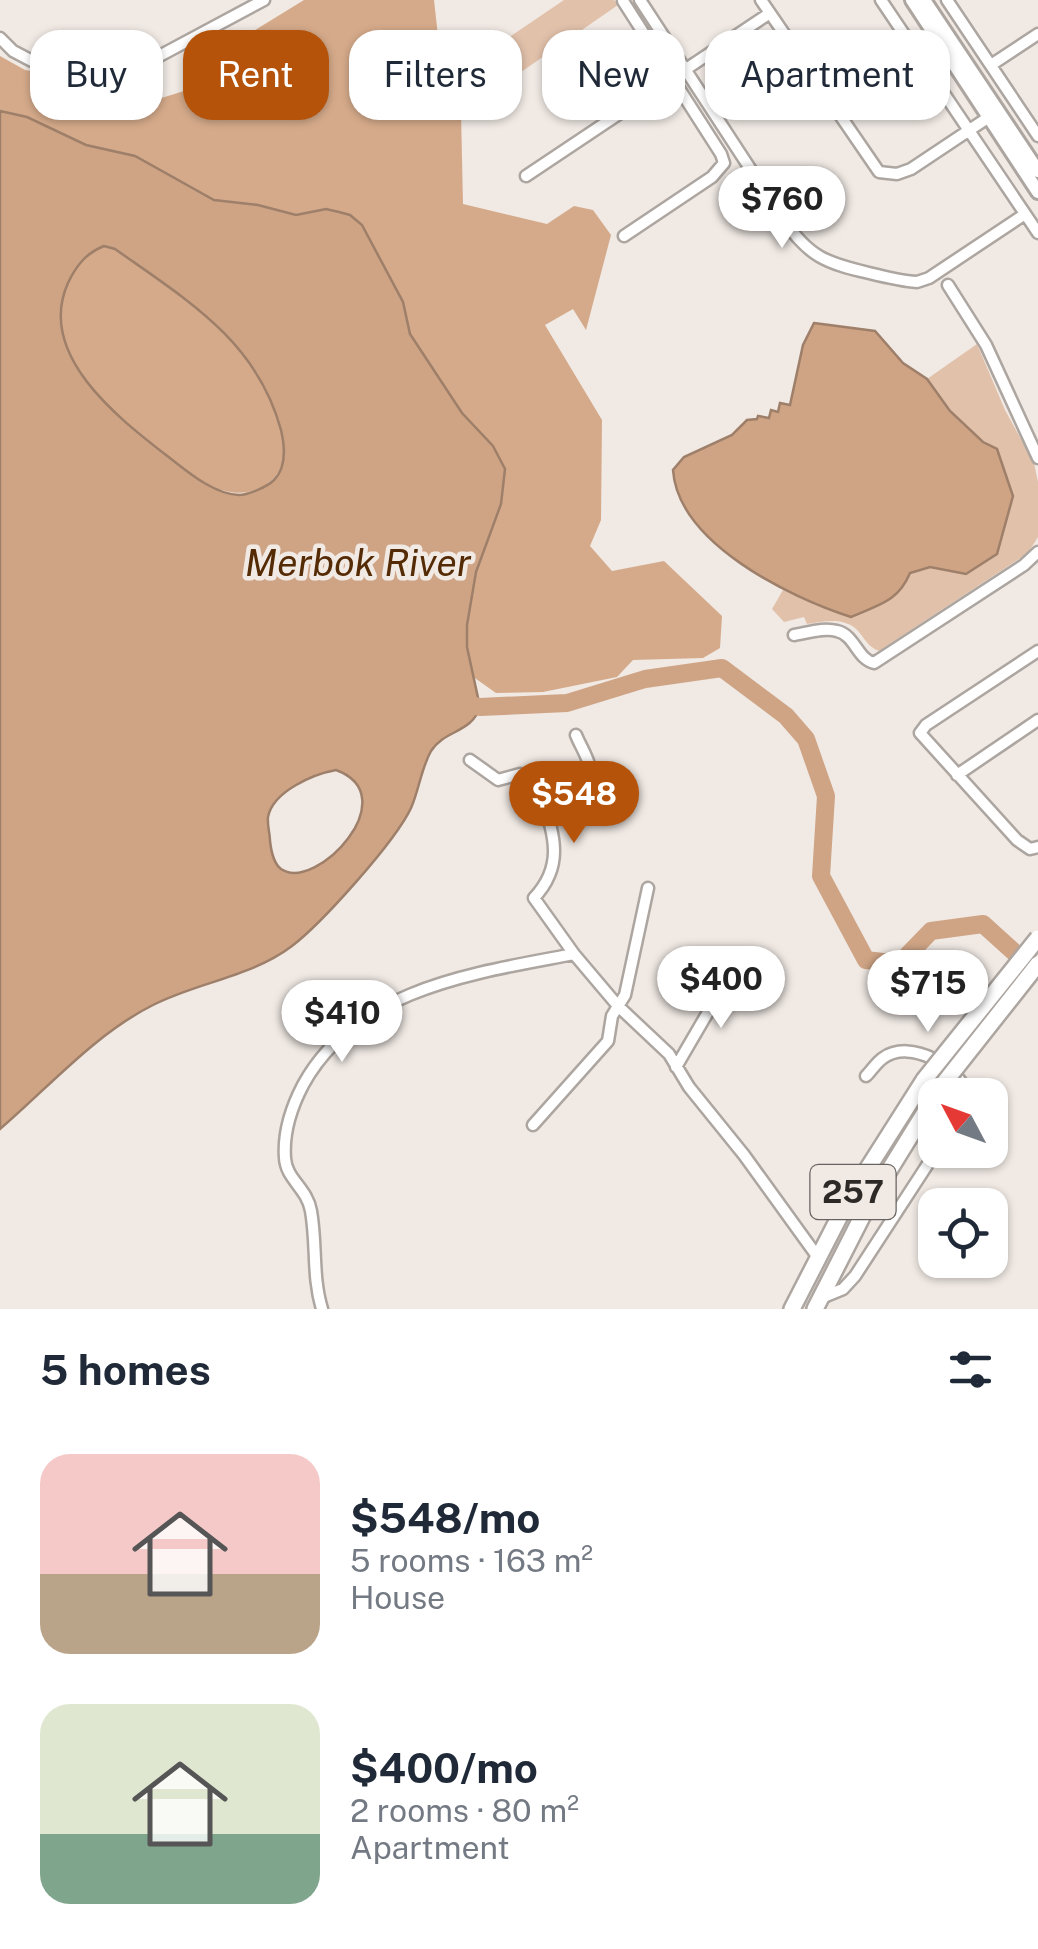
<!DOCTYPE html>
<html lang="en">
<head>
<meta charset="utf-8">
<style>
  :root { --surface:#fff; --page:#f2f2f3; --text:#1f2937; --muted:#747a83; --accent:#b45309 }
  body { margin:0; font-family:"Public Sans",sans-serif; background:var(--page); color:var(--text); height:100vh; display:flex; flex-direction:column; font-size:38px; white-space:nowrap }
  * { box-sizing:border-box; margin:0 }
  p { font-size:32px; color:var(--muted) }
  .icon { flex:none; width:55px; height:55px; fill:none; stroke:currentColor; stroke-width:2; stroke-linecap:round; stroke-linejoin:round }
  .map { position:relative; height:1309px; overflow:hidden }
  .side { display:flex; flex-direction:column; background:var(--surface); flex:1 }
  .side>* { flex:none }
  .banner { position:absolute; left:30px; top:30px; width:980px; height:90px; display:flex; gap:20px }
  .needle { width:65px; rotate:311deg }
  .buttons { position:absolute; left:918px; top:1078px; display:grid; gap:20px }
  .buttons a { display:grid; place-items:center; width:90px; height:90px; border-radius:20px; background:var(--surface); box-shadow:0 2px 8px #0004; font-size:50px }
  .price { position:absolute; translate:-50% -85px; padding:0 22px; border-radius:35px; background:#fff; color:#222; font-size:32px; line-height:65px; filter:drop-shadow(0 2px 5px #0008) }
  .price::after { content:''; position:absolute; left:50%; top:60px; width:30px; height:22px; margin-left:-15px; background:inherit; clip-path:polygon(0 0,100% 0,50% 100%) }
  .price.current { background:var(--accent); color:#fff }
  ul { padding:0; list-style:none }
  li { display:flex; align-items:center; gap:30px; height:250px; padding:0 40px }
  li span { display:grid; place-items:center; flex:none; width:280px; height:200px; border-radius:30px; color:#555 }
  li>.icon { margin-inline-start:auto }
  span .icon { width:120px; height:120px; fill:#fffc; stroke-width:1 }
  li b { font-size:42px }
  h2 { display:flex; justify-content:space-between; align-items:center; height:120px; padding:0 40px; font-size:42px }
  .tag { padding:0 35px; border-radius:30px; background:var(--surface); box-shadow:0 2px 8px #0004; font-size:35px; line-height:90px }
  .tag.current { background:var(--accent); color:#fff }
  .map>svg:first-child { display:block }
  .green { fill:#e1c1aa }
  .forest { fill:#d5aa8a }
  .water { fill:#cfa485; stroke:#9e7f69; stroke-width:2.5; fill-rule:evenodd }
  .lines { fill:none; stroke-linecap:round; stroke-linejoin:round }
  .river { stroke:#cfa485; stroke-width:18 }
  .minor-casing { stroke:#aca5a0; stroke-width:15 }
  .tertiary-casing { stroke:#aca5a0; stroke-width:18 }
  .trunk-casing { stroke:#aca5a0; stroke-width:20 }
  .minor { stroke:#fff; stroke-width:10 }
  .tertiary { stroke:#fff; stroke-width:12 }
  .trunk { stroke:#fff; stroke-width:15 }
  .trunk-bridge-casing { stroke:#aca5a0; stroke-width:20; stroke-linecap:butt }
  .trunk-bridge { stroke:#fff; stroke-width:15 }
  .labels { text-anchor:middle; stroke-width:9; stroke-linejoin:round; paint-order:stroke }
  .shield { fill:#f0e9e4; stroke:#676360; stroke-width:2.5 }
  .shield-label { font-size:32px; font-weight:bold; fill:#2c2927 }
  .water-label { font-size:38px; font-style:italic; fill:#542b04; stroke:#f0e9e4 }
</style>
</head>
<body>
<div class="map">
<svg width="1038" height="1309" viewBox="0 0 1038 1309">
  <rect width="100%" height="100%" fill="#f0e9e4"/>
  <path class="green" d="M 564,0 L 614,0 L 618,5 L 463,112 L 462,69 Z
    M 977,344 L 1005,410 L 1034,463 L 1038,482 L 1038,537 L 1028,553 L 879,651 C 866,646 865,637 855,628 C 840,617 823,622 807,624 L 804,617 L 784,622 L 772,609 L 783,590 L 851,617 C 878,605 898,602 910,573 L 930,567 L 966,574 L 1007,516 L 1013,497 L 997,449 C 967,433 947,407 927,379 Z"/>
  <path class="forest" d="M 304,0 L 434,0 L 438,36 L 460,67 L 463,204 L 547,224 L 574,206 L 593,210 L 611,235 L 586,330 L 573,309 L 545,325 L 602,420 L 601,520 L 590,546 L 612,571 L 664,561 L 722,616 L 720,648 L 703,658 L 633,660 L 617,677 L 543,692 L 496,693 L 472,676 L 467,647 L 468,609 L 476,572 L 501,504 L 505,469 L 493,446 L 462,413 L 410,334 L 403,302 L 362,225 L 326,210 L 296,215 L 214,200 L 135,156 L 86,145 L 27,117 L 0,111 L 0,56 L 25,70 L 101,81 L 155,100 L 197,87 L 216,54 Z
    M 104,246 L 115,249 C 187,302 256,338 281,430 C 287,454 285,476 260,488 C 223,505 188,472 160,450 C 112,414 38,351 68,283 C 76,266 86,253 104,246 Z"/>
  <path class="water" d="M 0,111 L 27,117 L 86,145 L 135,156 L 214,200 L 258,205 L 296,215 L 326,209 L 339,212 L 350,215 L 362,225 L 403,302 L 410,334 L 462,413 L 493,446 L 505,469 L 501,504 L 476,572 L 467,625 L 467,647 L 480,707 C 472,733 444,730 431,751 C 421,769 419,790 411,808 C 395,842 322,923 292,946 C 251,977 198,982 153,1005 C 95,1034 49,1087 0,1129 ZM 104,246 L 115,249 C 187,300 257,341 281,430 C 285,447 287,467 274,480 C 267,487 248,495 239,495 C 212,494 186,470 166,455 C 117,417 36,354 68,283 C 76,266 86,253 104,246 ZM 336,770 C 407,796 316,893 281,869 C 273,863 271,850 270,841 C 270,834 267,824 268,817 C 273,791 314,774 336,770 Z
    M 814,323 L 875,331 L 903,363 L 927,379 L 950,411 L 983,442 L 997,449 L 1013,496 L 997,554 L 966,574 L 930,567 L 910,573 C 898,602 878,605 851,617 C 789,597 678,543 673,470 L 684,457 L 732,435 L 747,420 L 757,419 L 758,416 L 769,418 L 771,410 L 778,412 L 780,403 L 790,405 L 803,345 Z"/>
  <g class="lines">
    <path class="river" d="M 459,703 L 480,707 L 567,703 L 645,679 L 722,668 L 786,716 L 806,739 L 826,796 L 821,876 L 866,960 L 899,964 L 931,931 L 983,924 L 1034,970"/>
    <g class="minor-casing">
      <path id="minor" d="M 640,0 L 783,219 C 809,257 826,263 869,273 C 885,277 901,281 917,282 L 929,278 L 1025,214
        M 761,0 L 879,172 L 897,174 L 911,169 L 992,115
        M 881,0 L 1038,233
        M 947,0 L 1038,136
        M 623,1 L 721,154 L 724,163 L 712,177 L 624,236
        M 0,38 L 13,51 L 32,61 L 119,69 L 150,61 L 264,0
        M 991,65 L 1038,34
        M 526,176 L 770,13
        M 948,285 L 986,345 L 1038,458
        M 794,635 C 807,633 824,627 837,631 C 855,635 857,659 874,663 L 1024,565 L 1038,552
        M 1038,651 L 926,725 L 920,733 L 1017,840 L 1030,849 L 1038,847
        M 470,760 L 498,780 L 520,774 L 579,788 C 603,777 583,753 576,735
        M 957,775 L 1038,720
        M 536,779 C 549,824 570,860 534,898 L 574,954 L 618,1006 L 669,1054 L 689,1087 L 744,1155 L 817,1256
        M 676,1067 L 725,983 L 734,972 L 748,968
        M 866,1076 C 871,1071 877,1062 883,1058 C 911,1038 959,1067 968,1095
        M 533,1125 L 608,1041 L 612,1016 L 625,995 L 648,888
        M 821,1298 L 843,1289 L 855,1276 L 937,1150
        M 322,1309 C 312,1276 317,1245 311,1211 C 307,1188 286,1179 285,1158 C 283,1132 291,1108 303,1085 C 356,988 475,973 574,954"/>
    </g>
    <g class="tertiary-casing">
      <path id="tertiary" d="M 912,0 L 1038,192
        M 924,0 L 1038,171"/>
    </g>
    <g class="trunk-casing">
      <path id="trunk" d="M 792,1309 L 849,1198 L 924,1080
        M 815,1309 L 869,1203 L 935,1096"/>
    </g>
    <use href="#minor" class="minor"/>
    <use href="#tertiary" class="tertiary"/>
    <use href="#trunk" class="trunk"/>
    <g class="trunk-bridge-casing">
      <path id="trunk-bridge" d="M 924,1080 L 1038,938
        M 940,1088 L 1038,964"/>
    </g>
    <use href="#trunk-bridge" class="trunk-bridge"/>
  </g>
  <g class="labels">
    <rect class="shield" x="810.5" y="1165" width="85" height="54" rx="8"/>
    <g class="shield-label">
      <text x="853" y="1203">257</text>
    </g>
    <g class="water-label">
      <text x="358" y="576">Merbok River</text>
    </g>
  </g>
</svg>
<div class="buttons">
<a><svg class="needle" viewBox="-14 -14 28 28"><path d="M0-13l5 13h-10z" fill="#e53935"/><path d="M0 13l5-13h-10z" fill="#747a83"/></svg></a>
<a><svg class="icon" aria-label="locate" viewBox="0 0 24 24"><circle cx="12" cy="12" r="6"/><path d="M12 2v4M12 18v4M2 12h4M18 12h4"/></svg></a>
</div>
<b class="price" style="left:782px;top:251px">$760</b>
<b class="price current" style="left:574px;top:846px">$548</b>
<b class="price" style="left:721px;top:1031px">$400</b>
<b class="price" style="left:928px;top:1035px">$715</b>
<b class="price" style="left:342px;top:1065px">$410</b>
<div class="banner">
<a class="tag">Buy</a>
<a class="tag current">Rent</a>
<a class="tag">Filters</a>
<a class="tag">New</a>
<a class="tag">Apartment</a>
</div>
</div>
<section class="side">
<h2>5 homes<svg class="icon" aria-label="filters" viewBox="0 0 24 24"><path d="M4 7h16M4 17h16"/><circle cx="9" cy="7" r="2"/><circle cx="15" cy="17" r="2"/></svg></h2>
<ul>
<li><span style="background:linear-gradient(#f6c9c9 60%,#b9a48a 0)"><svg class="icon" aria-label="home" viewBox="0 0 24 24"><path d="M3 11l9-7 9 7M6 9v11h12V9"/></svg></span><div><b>$548/mo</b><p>5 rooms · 163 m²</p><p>House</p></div></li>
<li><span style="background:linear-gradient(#dfe7d0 65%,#7fa58c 0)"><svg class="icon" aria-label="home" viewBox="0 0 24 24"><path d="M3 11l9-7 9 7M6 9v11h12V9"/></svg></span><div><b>$400/mo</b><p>2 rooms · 80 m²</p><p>Apartment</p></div></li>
</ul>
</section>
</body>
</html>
